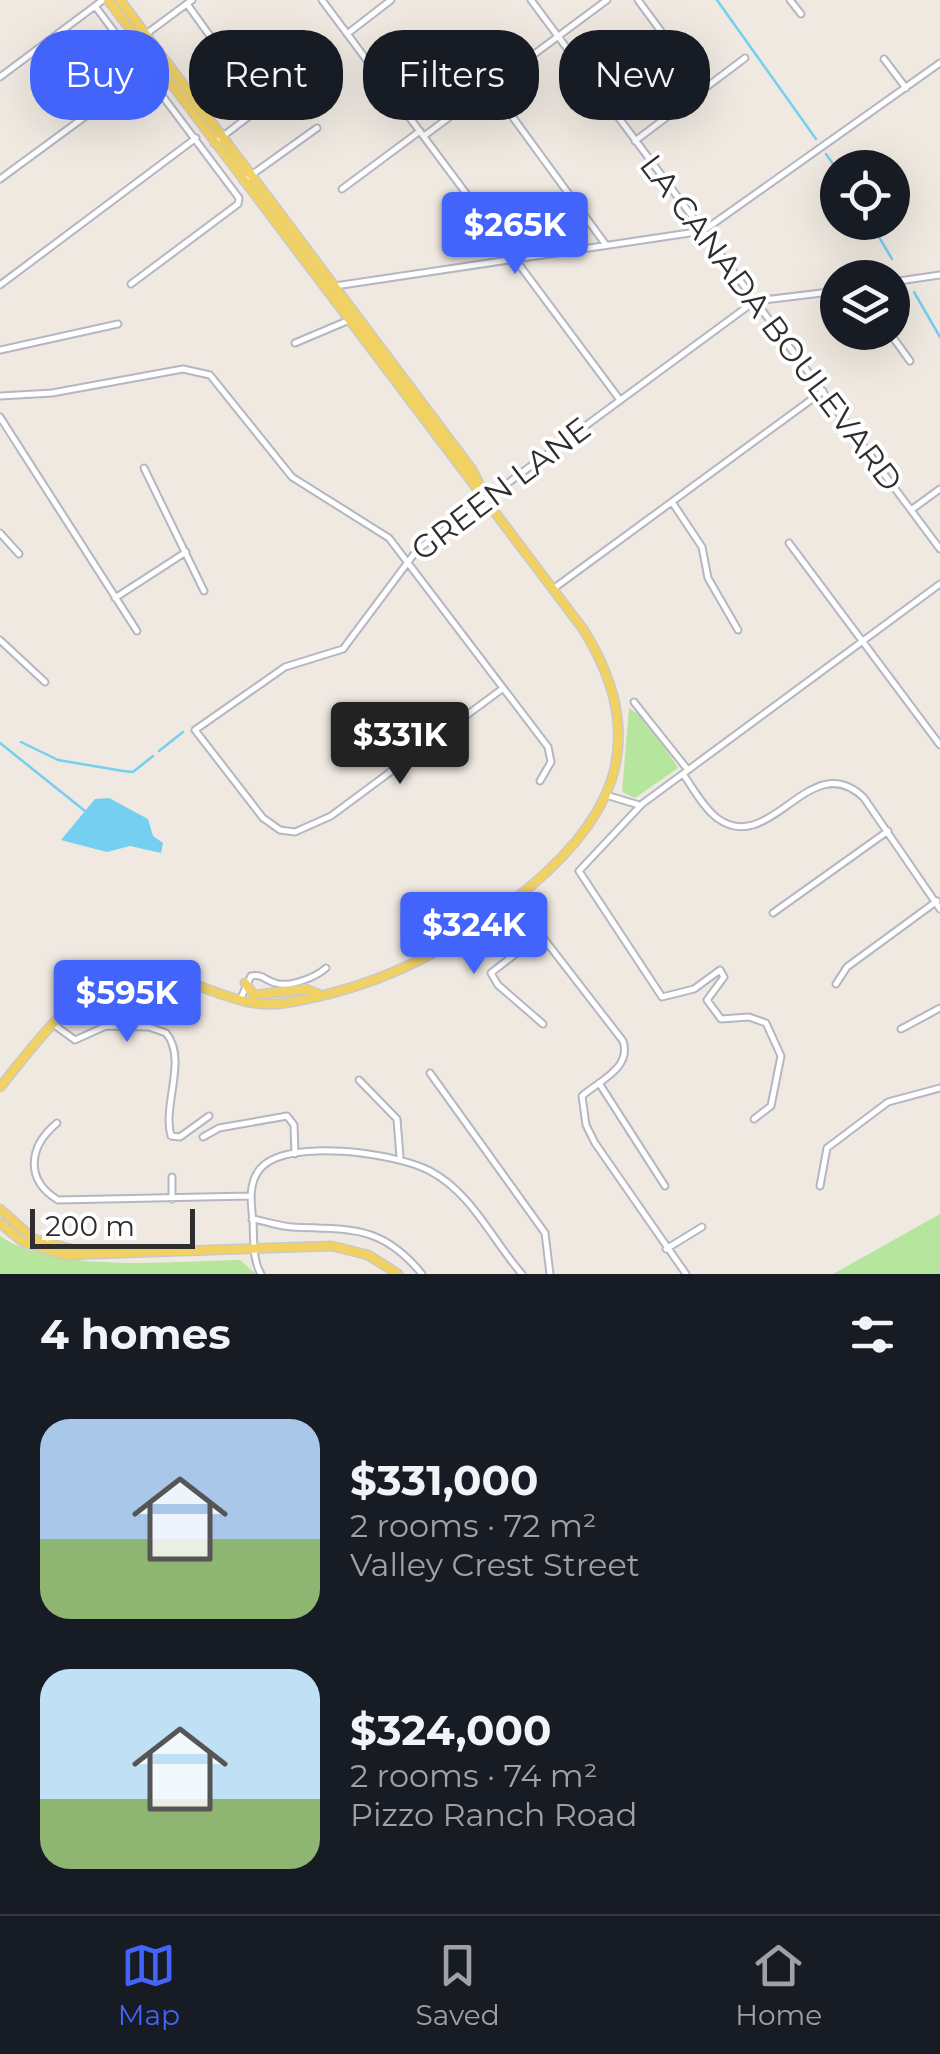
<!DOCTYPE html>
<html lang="en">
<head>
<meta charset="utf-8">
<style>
  :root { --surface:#171b24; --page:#20242c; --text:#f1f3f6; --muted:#9ea1a6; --line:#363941; --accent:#4264fb }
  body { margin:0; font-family:Montserrat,sans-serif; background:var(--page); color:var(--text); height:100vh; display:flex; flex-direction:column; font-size:38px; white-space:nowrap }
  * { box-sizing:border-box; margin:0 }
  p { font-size:32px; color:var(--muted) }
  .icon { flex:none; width:55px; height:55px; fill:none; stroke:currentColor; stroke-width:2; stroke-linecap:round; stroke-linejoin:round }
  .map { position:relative; height:1274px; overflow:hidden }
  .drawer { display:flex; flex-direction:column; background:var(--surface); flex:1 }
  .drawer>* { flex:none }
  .guide { position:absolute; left:30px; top:30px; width:880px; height:90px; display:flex; gap:20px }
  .controls { position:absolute; left:820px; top:150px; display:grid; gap:20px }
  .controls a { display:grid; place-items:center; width:90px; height:90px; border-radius:50%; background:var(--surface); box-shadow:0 10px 40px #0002; font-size:50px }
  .scale { position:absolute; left:30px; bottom:25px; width:165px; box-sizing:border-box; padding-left:10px; border:5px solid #2e2e2e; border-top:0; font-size:28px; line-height:35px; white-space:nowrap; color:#2e2e2e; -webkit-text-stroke:8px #fff; paint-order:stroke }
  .price { position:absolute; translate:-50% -85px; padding:0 22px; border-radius:10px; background:var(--accent); color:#fff; font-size:32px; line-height:65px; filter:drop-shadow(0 2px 5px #0008) }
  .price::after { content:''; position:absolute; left:50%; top:60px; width:30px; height:22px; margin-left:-15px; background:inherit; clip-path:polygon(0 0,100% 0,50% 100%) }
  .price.selected { background:#222; color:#fff }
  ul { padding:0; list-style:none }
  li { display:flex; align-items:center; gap:30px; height:250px; padding:0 40px }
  li span { display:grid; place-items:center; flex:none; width:280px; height:200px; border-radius:30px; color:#555 }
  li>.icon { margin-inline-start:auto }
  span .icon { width:120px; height:120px; fill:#fffc; stroke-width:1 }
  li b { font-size:42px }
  h2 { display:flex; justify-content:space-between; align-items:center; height:120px; padding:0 40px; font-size:42px }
  .pill { padding:0 35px; border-radius:40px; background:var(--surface); box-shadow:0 10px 40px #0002; font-size:35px; line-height:90px }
  .pill.selected { background:var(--accent); color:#fff }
  .dock { display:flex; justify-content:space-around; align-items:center; height:140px; border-top:2px solid var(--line); background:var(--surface); font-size:28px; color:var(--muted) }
  .dock a { display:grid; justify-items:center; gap:5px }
  .dock .selected { color:var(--accent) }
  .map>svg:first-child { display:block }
  .green { fill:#b6e59e }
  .water { fill:#75cff0 }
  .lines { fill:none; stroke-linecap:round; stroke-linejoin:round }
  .stream { stroke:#75cff0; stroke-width:2.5 }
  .minor-casing { stroke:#b4b7c1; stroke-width:9 }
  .major-casing { stroke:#c9c9c9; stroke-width:11 }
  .minor { stroke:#fff; stroke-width:5 }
  .major { stroke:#f2d163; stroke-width:8 }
  .labels { text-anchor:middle; stroke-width:8; stroke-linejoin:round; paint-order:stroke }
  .street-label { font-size:32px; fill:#2e2e2e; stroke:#fff }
</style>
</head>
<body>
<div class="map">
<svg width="940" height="1274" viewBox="0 0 940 1274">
  <rect width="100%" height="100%" fill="#efe9e1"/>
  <path class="green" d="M 629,708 L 647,720 L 678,768 L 635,798 L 622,792 Z
    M 940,1214 L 940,1274 L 833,1274 Z
    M 0,1236 C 55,1274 173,1261 240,1260 L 256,1274 L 0,1274 Z"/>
  <path class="water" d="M 109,798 L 148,819 L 153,836 L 163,843 L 161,853 L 130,846 L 107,852 L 61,840 L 95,799 Z"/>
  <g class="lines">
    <path class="stream" d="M 717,0 L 816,139
      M 826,154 L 838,171
      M 870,222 L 892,259
      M 914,292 L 940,337
      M 21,742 L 58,760 L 123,771 L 133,772 L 153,756
      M 0,743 L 85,811
      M 159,751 L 183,732"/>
    <g class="minor-casing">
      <path id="minor" d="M 322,0 L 620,400
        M 531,0 L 940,549
        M 638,0 L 677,53
        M 790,0 L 801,14
        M 187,4 L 218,47 L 221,45
        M 95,6 L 239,198 L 238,204 L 131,284
        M 347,34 L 391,0
        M 138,40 L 192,0
        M 884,59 L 906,88
        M 0,77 L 103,0
        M 490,86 L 606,245
        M 395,96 L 430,70
        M 424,136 L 607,0
        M 635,141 L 745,58
        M 214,143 L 294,82
        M 0,179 L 147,71
        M 243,181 L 317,128
        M 342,189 L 420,131
        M 892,282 L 940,275
        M 0,285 L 196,138
        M 335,286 L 703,231 L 940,63
        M 889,332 L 910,361
        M 295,343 L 347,321
        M 0,350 L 118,324
        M 0,396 L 52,393 L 183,369 L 210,375 L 292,477 L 389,538 L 548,747 L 551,762 L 540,781
        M 0,417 L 137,631
        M 144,468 L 204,591
        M 672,502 L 702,547 L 708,578 L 738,630
        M 911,510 L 940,489
        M 0,533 L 19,554
        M 789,543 L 940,745
        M 553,589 L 823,391
        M 115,598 L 186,552
        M 0,640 L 45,682
        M 502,689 L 331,816 L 295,832 L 280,830 L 263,818 L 195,730 L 285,667 L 343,649 L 417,550 L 755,301 L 838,291
        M 634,702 L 688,770
        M 683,774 C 693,788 703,807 717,818 C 771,858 810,745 864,798 L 940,909
        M 606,795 L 639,805
        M 514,900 L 623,1041 C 632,1068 599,1081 582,1096 L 586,1125 L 595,1143 L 686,1274
        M 773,913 L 888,831
        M 541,934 L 491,973 L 498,985 L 543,1024
        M 836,984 L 847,967 L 937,901
        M 240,1000 L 251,976 C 264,974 264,980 275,983 C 290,988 316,977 326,968
        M 53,1024 L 75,1040 L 106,1026 L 149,1027 L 166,1033 C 188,1059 162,1105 171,1136 L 180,1137 L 209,1116
        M 901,1029 L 940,1008
        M 430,1073 L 545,1233 L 550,1274
        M 359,1080 L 397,1119 L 400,1157
        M 599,1083 L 665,1186
        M 754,1119 L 771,1106 L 781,1056 L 766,1023 L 749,1017 L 721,1019 L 707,1000 L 724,977 L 720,970 L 694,989 L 662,997 L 579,871 L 642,804 L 940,584
        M 57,1123 C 28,1147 25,1180 58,1200 L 251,1196
        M 203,1137 L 219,1128 L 287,1116 L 294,1125 L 295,1154
        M 172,1177 L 172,1199
        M 820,1186 L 827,1148 L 888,1102 L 940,1088
        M 252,1219 C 266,1221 278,1226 292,1227 C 350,1230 381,1224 422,1274
        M 666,1249 L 702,1227
        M 261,1274 C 252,1259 254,1238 253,1221 C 251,1204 248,1183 260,1169 C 286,1137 397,1153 430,1171 C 472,1193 492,1240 522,1274"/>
    </g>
    <g class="major-casing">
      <path id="major" d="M 120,0 L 473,471 L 484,494
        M 245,983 L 254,995 L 306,989 L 321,995
        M 0,1087 C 35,1045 68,993 123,978 C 182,962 228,1013 285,1003 C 372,989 442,955 511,902 C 609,827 656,745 583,629 L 108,0
        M 0,1209 L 34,1239 L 79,1251
        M 0,1223 L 23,1242 L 64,1255 L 332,1246 L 368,1255 L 398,1274"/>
    </g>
    <use href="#minor" class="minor"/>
    <use href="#major" class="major"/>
  </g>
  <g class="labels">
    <g class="street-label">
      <text transform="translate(771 323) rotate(53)" y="11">LA CANADA BOULEVARD</text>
      <text transform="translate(501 489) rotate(-37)" y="11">GREEN LANE</text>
    </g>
  </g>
</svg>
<div class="controls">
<a><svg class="icon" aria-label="locate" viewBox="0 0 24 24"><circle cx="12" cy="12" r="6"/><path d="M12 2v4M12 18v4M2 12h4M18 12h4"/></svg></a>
<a><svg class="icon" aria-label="layers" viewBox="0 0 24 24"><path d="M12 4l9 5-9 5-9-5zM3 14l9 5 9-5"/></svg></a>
</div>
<div class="scale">200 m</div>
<b class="price" style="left:515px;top:277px">$265K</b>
<b class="price selected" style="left:400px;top:787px">$331K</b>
<b class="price" style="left:474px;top:977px">$324K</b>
<b class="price" style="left:127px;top:1045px">$595K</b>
<div class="guide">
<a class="pill selected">Buy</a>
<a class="pill">Rent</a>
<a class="pill">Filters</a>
<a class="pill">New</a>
</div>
</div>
<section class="drawer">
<h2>4 homes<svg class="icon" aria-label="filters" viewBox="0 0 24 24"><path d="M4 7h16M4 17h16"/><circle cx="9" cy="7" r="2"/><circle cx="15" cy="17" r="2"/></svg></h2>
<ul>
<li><span style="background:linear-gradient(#a9c7e8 60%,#8fb573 0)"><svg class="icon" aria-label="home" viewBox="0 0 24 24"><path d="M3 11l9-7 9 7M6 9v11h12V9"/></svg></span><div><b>$331,000</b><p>2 rooms · 72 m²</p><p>Valley Crest Street</p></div></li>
<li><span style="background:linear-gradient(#bfe0f5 65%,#8fb573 0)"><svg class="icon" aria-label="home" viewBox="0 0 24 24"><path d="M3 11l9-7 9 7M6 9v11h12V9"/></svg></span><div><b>$324,000</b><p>2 rooms · 74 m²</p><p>Pizzo Ranch Road</p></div></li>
</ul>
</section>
<nav class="dock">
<a class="selected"><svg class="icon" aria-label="map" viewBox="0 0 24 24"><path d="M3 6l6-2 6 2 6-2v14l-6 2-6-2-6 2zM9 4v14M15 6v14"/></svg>Map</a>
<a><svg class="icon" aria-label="saved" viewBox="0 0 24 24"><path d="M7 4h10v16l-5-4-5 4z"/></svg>Saved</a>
<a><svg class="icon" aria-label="home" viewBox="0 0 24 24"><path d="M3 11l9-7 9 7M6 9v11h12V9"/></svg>Home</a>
</nav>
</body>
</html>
